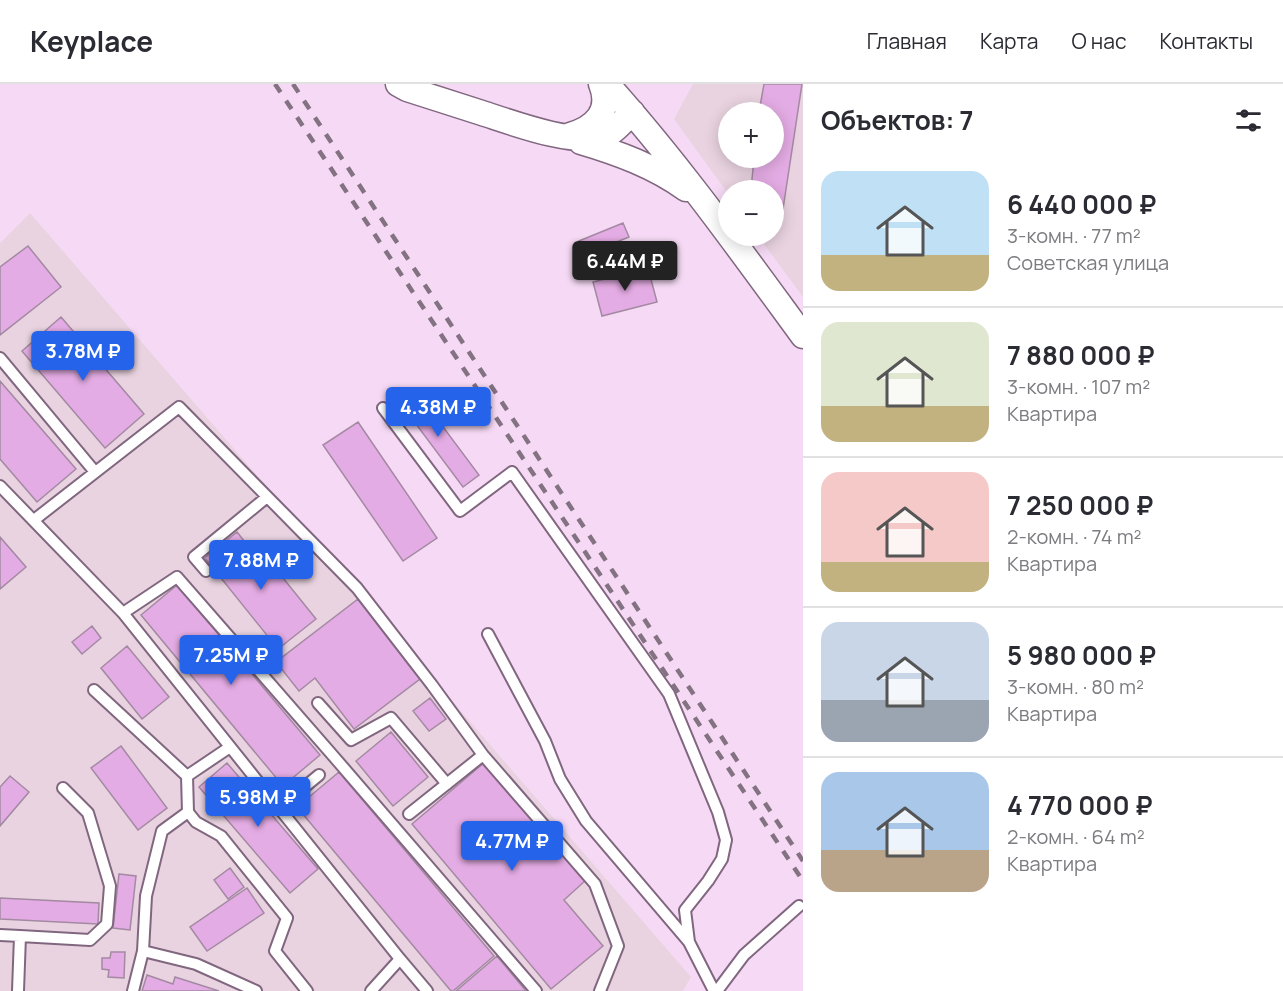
<!DOCTYPE html>
<html lang="ru">
<head>
<meta charset="utf-8">
<style>
  :root { --surface:#fff; --page:#f7f7f7; --text:#2b2b33; --muted:#7c7c81; --line:#e1e1e2; --accent:#2563eb }
  body { margin:0; font-family:Manrope,sans-serif; background:var(--page); color:var(--text); height:100vh; display:flex; flex-direction:column; font-size:22px; white-space:nowrap }
  * { box-sizing:border-box; margin:0 }
  p { font-size:20px; color:var(--muted) }
  .icon { flex:none; width:33px; height:33px; fill:none; stroke:currentColor; stroke-width:2; stroke-linecap:round; stroke-linejoin:round }
  .map { position:relative; flex:1; overflow:hidden }
  .details { display:flex; flex-direction:column; background:var(--surface); width:480px }
  .details>* { flex:none }
  .controls { position:absolute; left:718px; top:18px; display:grid; gap:12px }
  .controls a { display:grid; place-items:center; width:66px; height:66px; border-radius:50%; background:var(--surface); box-shadow:0 3px 15px #0003; font-size:30px }
  .price { position:absolute; translate:-50% -51px; padding:0 14px; border-radius:6px; background:var(--accent); color:#fff; font-size:20px; line-height:39px; filter:drop-shadow(0 2px 3px #0008) }
  .price::after { content:''; position:absolute; left:50%; top:36px; width:18px; height:14px; margin-left:-9px; background:inherit; clip-path:polygon(0 0,100% 0,50% 100%) }
  .price.active { background:#222; color:#fff }
  ul { padding:0; list-style:none }
  li { display:flex; align-items:center; gap:18px; height:150px; padding:0 18px }
  li+li { border-top:2px solid var(--line) }
  li span { display:grid; place-items:center; flex:none; width:168px; height:120px; border-radius:18px; color:#555 }
  li>.icon { margin-inline-start:auto }
  span .icon { width:72px; height:72px; fill:#fffc; stroke-width:1 }
  li b { font-size:26px }
  h2 { display:flex; justify-content:space-between; align-items:center; height:72px; padding:0 18px; font-size:26px }
  header { display:flex; align-items:center; gap:36px; box-sizing:border-box; height:84px; padding:0 30px; background:var(--surface); border-bottom:2px solid var(--line) }
  header strong { font-size:28px }
  nav { display:flex; gap:33px; margin-inline-start:auto; font-size:21px }
  main { display:flex; flex:1; min-height:0 }
  .map>svg:first-child { display:block }
  .industrial { fill:#e9d3e0; fill-rule:evenodd }
  .building { fill:#e4ace4; stroke:#a389a2; stroke-width:1.5 }
  .lines { fill:none; stroke-linecap:round; stroke-linejoin:round }
  .service-casing { stroke:#80677f; stroke-width:14 }
  .tertiary-casing { stroke:#80677f; stroke-width:27 }
  .service { stroke:#fff; stroke-width:10 }
  .tertiary { stroke:#fff; stroke-width:24 }
  .rail { stroke:#837282; stroke-width:4.5; stroke-dasharray:10 10; stroke-linecap:butt }
</style>
</head>
<body>
<header>
<strong>Keyplace</strong>
<nav><a>Главная</a><a>Карта</a><a>О нас</a><a>Контакты</a></nav>
</header>
<main>
<div class="map">
<svg width="803" height="907" viewBox="0 0 803 907">
  <rect width="100%" height="100%" fill="#f6daf5"/>
  <path class="industrial" d="M 693,0 L 803,0 L 803,213 L 758,152 L 774,152 L 774,106 L 729,106 L 729,111 L 674,35 ZM 729,28 L 774,28 L 774,74 L 729,74 Z
    M 30,129 L 691,893 L 683,907 L 0,907 L 0,159 Z"/>
  <path class="building" d="M 764,0 L 802,0 L 783,125 L 774,124 L 774,106 L 751,106 L 754,74 L 774,74 L 774,28 L 759,28 Z
    M 623,139 L 629,153 L 609,161 L 616,178 L 592,188 L 579,157 Z
    M 28,162 L 61,203 L 0,251 L 0,183 Z
    M 648,184 L 657,218 L 602,232 L 593,198 Z
    M 61,233 L 144,330 L 105,364 L 22,267 Z
    M 0,297 L 76,385 L 37,418 L 0,375 Z
    M 414,304 L 479,391 L 463,403 L 398,316 Z
    M 358,338 L 437,454 L 403,477 L 323,361 Z
    M 237,448 L 273,493 L 279,489 L 316,535 L 278,565 L 205,474 Z
    M 0,453 L 26,483 L 0,505 Z
    M 177,501 L 320,671 L 283,702 L 141,531 Z
    M 358,515 L 420,595 L 354,645 L 315,594 L 299,607 L 276,578 Z
    M 92,542 L 101,554 L 82,570 L 72,558 Z
    M 127,562 L 169,613 L 142,635 L 101,584 Z
    M 430,614 L 446,635 L 429,647 L 413,627 Z
    M 391,648 L 428,693 L 393,722 L 356,677 Z
    M 121,662 L 167,724 L 138,746 L 91,684 Z
    M 486,677 L 586,796 L 564,816 L 603,862 L 551,905 L 412,740 Z
    M 227,679 L 318,785 L 290,809 L 199,703 Z
    M 339,688 L 494,872 L 453,907 L 451,907 L 297,723 Z
    M 10,692 L 29,708 L 0,742 L 0,703 Z
    M 230,784 L 244,803 L 228,815 L 214,796 Z
    M 119,790 L 136,792 L 130,846 L 113,844 Z
    M 247,804 L 264,829 L 207,867 L 190,843 Z
    M 0,814 L 99,819 L 98,840 L 0,835 Z
    M 111,868 L 125,868 L 124,894 L 108,893 L 109,886 L 102,885 L 102,874 L 110,874 Z
    M 497,872 L 526,907 L 456,907 Z
    M 147,891 L 173,900 L 175,893 L 219,907 L 142,907 Z"/>
  <g class="lines">
    <g class="service-casing">
      <path id="service" d="M 0,274 L 95,388
        M 383,324 L 460,427 L 512,388 L 669,610 L 718,728 L 726,756 L 722,775 L 708,797 L 685,826 L 689,858 L 714,907
        M 0,402 L 123,529 L 400,875
        M 34,436 L 179,323 L 357,504 L 432,601 L 483,671 L 595,800 L 618,862 L 600,907
        M 206,487 L 194,473 L 267,413
        M 123,529 L 177,493 L 335,674 L 536,907
        M 488,550 L 545,657 L 560,695 L 586,737 L 689,858
        M 94,606 L 187,692 L 230,663
        M 318,619 L 351,656 L 391,634 L 447,700
        M 187,692 L 188,728 L 196,738 L 221,752 L 287,834 L 275,867 L 307,907
        M 279,724 L 319,691
        M 409,730 L 483,671
        M 0,851 L 20,852
        M 143,867 L 146,812 L 162,747 L 188,728
        M 18,907 L 20,852 L 90,856 L 107,840 L 110,802 L 88,729 L 63,704
        M 133,907 L 143,867 L 196,880 L 256,907
        M 371,907 L 400,875 L 427,907
        M 717,907 L 744,871 L 799,822"/>
    </g>
    <g class="tertiary-casing">
      <path id="tertiary" d="M 398,0 L 407,5 C 432,13 457,21 482,29 C 513,39 574,62 604,52 C 615,48 624,36 632,28
        M 607,0 C 678,79 740,166 803,252
        M 570,51 C 595,44 612,27 601,0
        M 581,58 C 618,69 654,82 686,105"/>
    </g>
    <use href="#service" class="service"/>
    <use href="#tertiary" class="tertiary"/>
    <path class="rail" d="M 275,0 L 803,797
      M 293,0 L 803,777"/>
  </g>
</svg>
<div class="controls">
<a>+</a>
<a>−</a>
</div>
<b class="price active" style="left:625px;top:208px">6.44M ₽</b>
<b class="price" style="left:83px;top:298px">3.78M ₽</b>
<b class="price" style="left:438px;top:354px">4.38M ₽</b>
<b class="price" style="left:261px;top:507px">7.88M ₽</b>
<b class="price" style="left:231px;top:602px">7.25M ₽</b>
<b class="price" style="left:258px;top:744px">5.98M ₽</b>
<b class="price" style="left:512px;top:788px">4.77M ₽</b>
</div>
<section class="details">
<h2>Объектов: 7<svg class="icon" aria-label="filters" viewBox="0 0 24 24"><path d="M4 7h16M4 17h16"/><circle cx="9" cy="7" r="2"/><circle cx="15" cy="17" r="2"/></svg></h2>
<ul>
<li><span style="background:linear-gradient(#bfe0f5 70%,#c2b280 0)"><svg class="icon" aria-label="home" viewBox="0 0 24 24"><path d="M3 11l9-7 9 7M6 9v11h12V9"/></svg></span><div><b>6 440 000 ₽</b><p>3-комн. · 77 m²</p><p>Советская улица</p></div></li>
<li><span style="background:linear-gradient(#dfe7d0 70%,#c2b280 0)"><svg class="icon" aria-label="home" viewBox="0 0 24 24"><path d="M3 11l9-7 9 7M6 9v11h12V9"/></svg></span><div><b>7 880 000 ₽</b><p>3-комн. · 107 m²</p><p>Квартира</p></div></li>
<li><span style="background:linear-gradient(#f6c9c9 75%,#c2b280 0)"><svg class="icon" aria-label="home" viewBox="0 0 24 24"><path d="M3 11l9-7 9 7M6 9v11h12V9"/></svg></span><div><b>7 250 000 ₽</b><p>2-комн. · 74 m²</p><p>Квартира</p></div></li>
<li><span style="background:linear-gradient(#c9d6e8 65%,#9aa5b1 0)"><svg class="icon" aria-label="home" viewBox="0 0 24 24"><path d="M3 11l9-7 9 7M6 9v11h12V9"/></svg></span><div><b>5 980 000 ₽</b><p>3-комн. · 80 m²</p><p>Квартира</p></div></li>
<li><span style="background:linear-gradient(#a9c7e8 65%,#b9a48a 0)"><svg class="icon" aria-label="home" viewBox="0 0 24 24"><path d="M3 11l9-7 9 7M6 9v11h12V9"/></svg></span><div><b>4 770 000 ₽</b><p>2-комн. · 64 m²</p><p>Квартира</p></div></li>
</ul>
</section>
</main>
</body>
</html>
